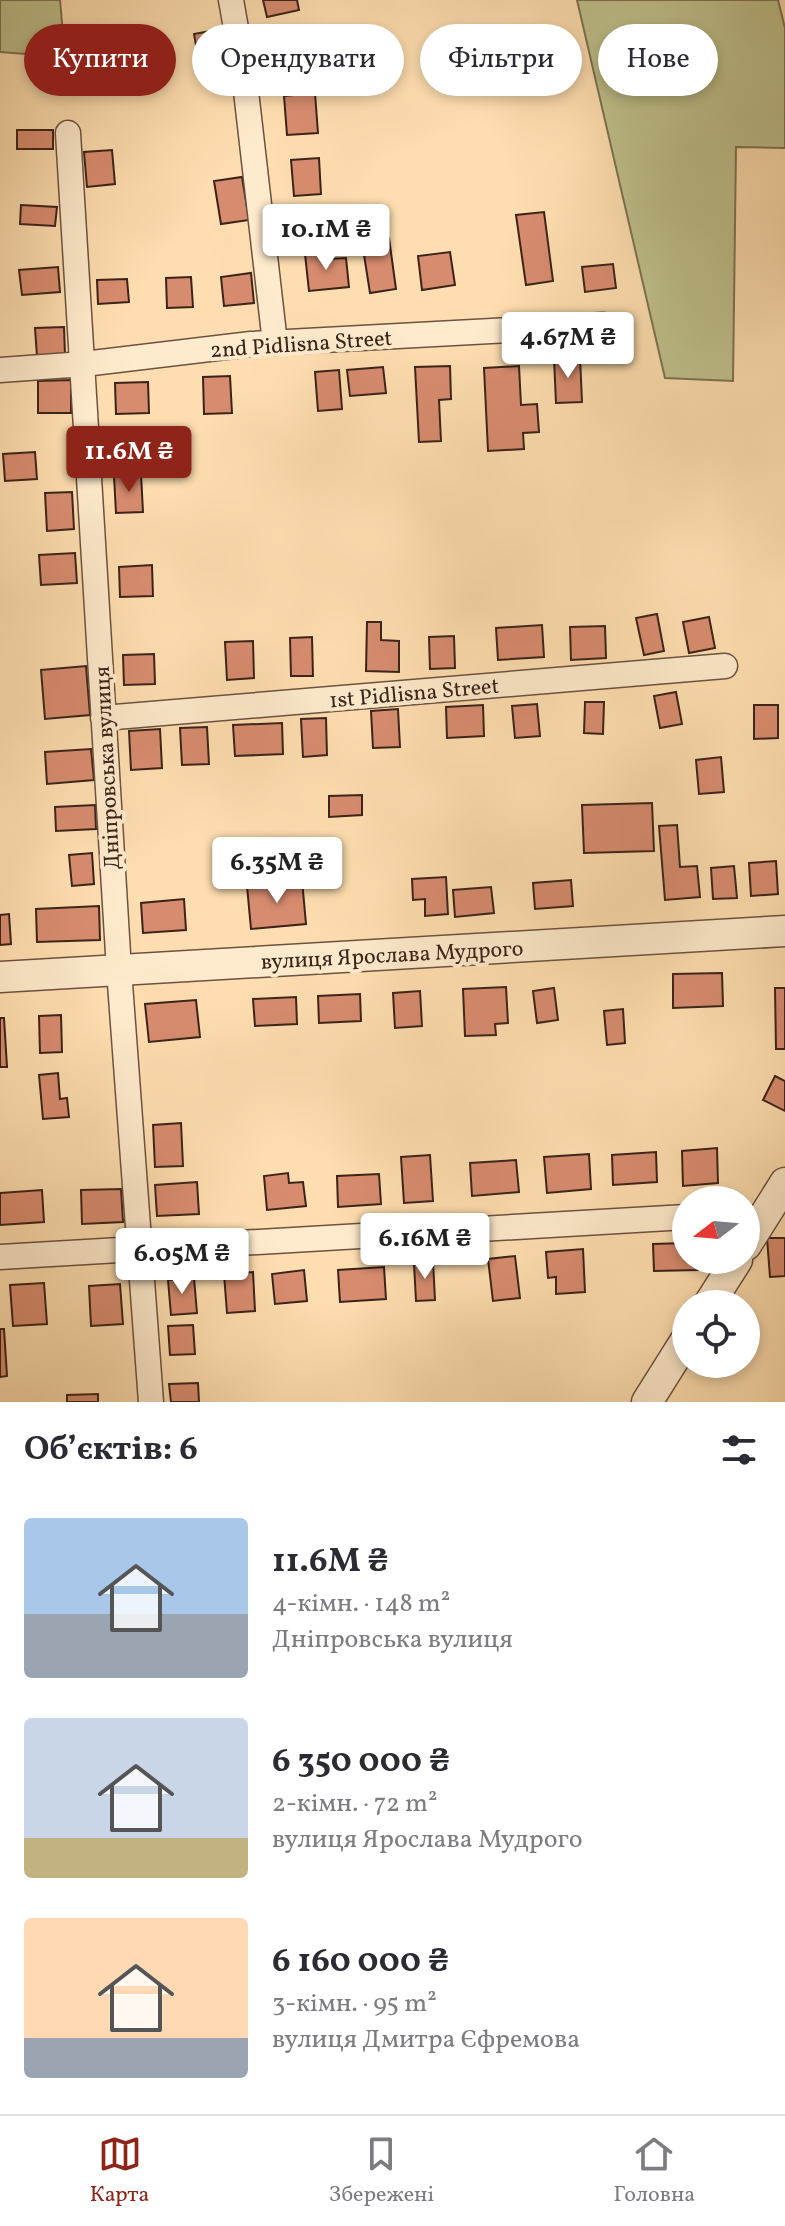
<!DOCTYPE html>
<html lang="uk">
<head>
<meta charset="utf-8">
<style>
  :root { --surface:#fff; --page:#f2f2f3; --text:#2b2b33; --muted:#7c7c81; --line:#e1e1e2; --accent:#8f2418 }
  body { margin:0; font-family:Vollkorn,serif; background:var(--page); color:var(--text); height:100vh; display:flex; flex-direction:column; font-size:30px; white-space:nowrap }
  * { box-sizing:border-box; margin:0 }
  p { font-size:26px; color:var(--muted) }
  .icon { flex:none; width:44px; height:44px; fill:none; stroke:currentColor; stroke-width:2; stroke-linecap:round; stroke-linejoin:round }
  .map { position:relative; height:1402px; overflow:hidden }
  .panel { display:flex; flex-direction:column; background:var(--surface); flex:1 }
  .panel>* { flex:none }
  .banner { position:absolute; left:24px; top:24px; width:738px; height:72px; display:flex; gap:16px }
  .needle { width:52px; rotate:254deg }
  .controls { position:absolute; left:672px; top:1186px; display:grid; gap:16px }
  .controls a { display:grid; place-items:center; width:88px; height:88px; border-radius:50%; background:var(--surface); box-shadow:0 4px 12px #0003; font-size:40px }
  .price { position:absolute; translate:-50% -68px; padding:0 18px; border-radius:8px; background:#fff; color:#222; font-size:26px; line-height:52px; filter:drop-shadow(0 2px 4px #0008) }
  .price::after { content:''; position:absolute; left:50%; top:48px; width:24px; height:18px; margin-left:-12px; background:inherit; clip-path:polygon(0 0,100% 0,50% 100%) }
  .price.current { background:var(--accent); color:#fff }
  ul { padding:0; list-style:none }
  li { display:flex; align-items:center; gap:24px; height:200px; padding:0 24px }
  li span { display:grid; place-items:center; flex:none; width:224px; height:160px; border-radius:8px; color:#555 }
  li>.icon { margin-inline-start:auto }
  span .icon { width:96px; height:96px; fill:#fffc; stroke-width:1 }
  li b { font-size:34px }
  h2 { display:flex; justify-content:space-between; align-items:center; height:96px; padding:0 24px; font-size:34px }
  .pill { padding:0 28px; border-radius:36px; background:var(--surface); box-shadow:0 4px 12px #0003; font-size:28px; line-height:72px }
  .pill.current { background:var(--accent); color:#fff }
  .dock { display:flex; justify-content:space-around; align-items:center; height:112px; border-top:2px solid var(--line); background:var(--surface); font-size:22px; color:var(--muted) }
  .dock a { display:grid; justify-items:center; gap:4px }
  .dock .current { color:var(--accent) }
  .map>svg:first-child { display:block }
  .green { fill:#bfc18c; stroke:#7d7253; stroke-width:2 }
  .building { fill:#d88c6f; stroke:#3b231a; stroke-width:2 }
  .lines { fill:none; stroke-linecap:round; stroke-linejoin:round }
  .minor-casing { stroke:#6c5240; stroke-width:27 }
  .tertiary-casing { stroke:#6c5240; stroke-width:33 }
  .minor { stroke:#feeacc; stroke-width:24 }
  .tertiary { stroke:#feeacc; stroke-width:30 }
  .labels { text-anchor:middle; stroke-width:8; stroke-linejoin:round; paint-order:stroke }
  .street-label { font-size:22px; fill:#3b231a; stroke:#feeacc }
</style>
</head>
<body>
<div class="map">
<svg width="785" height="1402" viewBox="0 0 785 1402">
  <rect width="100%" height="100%" fill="#fedeb0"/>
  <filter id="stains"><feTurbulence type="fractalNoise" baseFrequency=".0025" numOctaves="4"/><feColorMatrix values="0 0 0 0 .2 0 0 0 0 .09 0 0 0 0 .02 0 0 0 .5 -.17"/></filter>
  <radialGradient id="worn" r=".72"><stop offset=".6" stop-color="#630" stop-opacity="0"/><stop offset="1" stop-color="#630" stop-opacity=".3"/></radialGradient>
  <path class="green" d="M 0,0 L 60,0 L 65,57 L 0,52 Z
    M 577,0 L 778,0 L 785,28 L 785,148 L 736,147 L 733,381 L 665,378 Z"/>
  <path class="building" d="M 263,0 L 297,0 L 299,10 L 267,17 Z
    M 216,30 L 222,63 L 200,67 L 194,34 Z
    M 314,35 L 317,63 L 272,66 L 270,38 Z
    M 315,93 L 318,133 L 287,135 L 284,96 Z
    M 17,130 L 53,130 L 53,149 L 17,149 Z
    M 112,150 L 115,184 L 87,187 L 84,152 Z
    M 319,158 L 321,194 L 294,196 L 291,160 Z
    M 242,177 L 249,220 L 221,224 L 214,181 Z
    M 21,205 L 57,207 L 55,226 L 20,224 Z
    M 544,212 L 553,281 L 526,285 L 516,215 Z
    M 389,238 L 396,289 L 370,293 L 362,242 Z
    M 328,252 L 329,259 L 346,258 L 349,287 L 309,291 L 305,254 Z
    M 450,252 L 455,285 L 422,290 L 418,256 Z
    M 613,264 L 616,288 L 585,292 L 582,267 Z
    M 58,267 L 60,292 L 22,295 L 19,270 Z
    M 251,273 L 254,303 L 224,306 L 221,277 Z
    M 191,277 L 193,307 L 167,308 L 166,278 Z
    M 127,279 L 129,302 L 98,304 L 97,280 Z
    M 64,327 L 65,355 L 37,357 L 35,328 Z
    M 580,357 L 582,402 L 556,403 L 554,358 Z
    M 450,366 L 451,399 L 439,400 L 441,441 L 419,442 L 415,367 Z
    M 519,366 L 521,405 L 537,404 L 539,432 L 523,433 L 524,449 L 488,451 L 484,368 Z
    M 383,367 L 386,393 L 350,396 L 347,370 Z
    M 339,370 L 342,409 L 318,411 L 315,372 Z
    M 230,376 L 232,413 L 204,414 L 203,377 Z
    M 71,380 L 71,413 L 38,413 L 38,381 Z
    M 148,382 L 149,413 L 116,414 L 115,383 Z
    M 35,452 L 37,479 L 5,481 L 3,454 Z
    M 141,474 L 143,512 L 116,513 L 114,476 Z
    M 72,492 L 74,529 L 47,531 L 45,493 Z
    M 75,553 L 77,583 L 41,585 L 39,555 Z
    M 152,565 L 153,596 L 120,597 L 119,567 Z
    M 657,614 L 664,651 L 644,655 L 636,618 Z
    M 709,617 L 715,648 L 689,653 L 683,622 Z
    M 367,622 L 381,622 L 381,640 L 399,641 L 399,672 L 366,671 Z
    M 542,625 L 544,657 L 498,660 L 496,628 Z
    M 605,626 L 606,658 L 571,660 L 570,627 Z
    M 454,636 L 455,668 L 430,669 L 429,637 Z
    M 312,637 L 313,676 L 291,676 L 290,638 Z
    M 253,641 L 254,678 L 227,680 L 225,642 Z
    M 154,654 L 155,684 L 124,685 L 123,655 Z
    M 86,666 L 90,715 L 45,719 L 41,670 Z
    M 676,692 L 682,724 L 660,728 L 654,696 Z
    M 585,702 L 604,702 L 603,734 L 584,733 Z
    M 537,704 L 540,736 L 515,738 L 512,706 Z
    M 483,705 L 484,736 L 447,738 L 446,707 Z
    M 754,705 L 778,705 L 778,738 L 754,739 Z
    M 398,709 L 400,747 L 373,748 L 371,711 Z
    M 326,718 L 327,755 L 303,757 L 301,719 Z
    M 282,723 L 283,754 L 235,756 L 233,725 Z
    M 207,727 L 209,764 L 182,765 L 180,728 Z
    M 160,729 L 162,768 L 131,770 L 129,731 Z
    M 91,749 L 94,780 L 47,784 L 45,752 Z
    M 721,757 L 724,792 L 699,794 L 696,760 Z
    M 362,795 L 362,815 L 329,817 L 329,796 Z
    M 652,803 L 654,851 L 584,853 L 582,805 Z
    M 95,805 L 96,829 L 56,831 L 55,807 Z
    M 677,825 L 680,867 L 697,866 L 700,897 L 665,900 L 659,826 Z
    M 92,853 L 94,884 L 72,886 L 69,855 Z
    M 776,861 L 778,894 L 751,896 L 749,863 Z
    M 734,866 L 737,898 L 713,899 L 711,868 Z
    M 446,877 L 448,914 L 425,916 L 425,899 L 413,900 L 412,879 Z
    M 302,880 L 306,924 L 251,929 L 247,886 Z
    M 571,880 L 573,906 L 535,909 L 533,883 Z
    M 491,887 L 494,913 L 455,917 L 453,890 Z
    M 184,899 L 186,930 L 143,933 L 141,903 Z
    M 99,906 L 100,940 L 37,942 L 36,909 Z
    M 9,914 L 11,944 L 0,945 L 0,915 Z
    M 722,973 L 723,1006 L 673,1008 L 673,974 Z
    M 506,987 L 508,1023 L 495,1024 L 496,1035 L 465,1036 L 463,989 Z
    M 554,988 L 558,1020 L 537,1023 L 533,991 Z
    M 775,988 L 785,988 L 785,1049 L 776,1049 Z
    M 420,991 L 422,1026 L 395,1028 L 393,993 Z
    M 360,994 L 361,1021 L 319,1023 L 318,996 Z
    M 296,997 L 297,1024 L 255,1026 L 253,999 Z
    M 196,1000 L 200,1037 L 149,1042 L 145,1004 Z
    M 623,1009 L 625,1043 L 607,1045 L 604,1011 Z
    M 61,1015 L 62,1052 L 40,1053 L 39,1016 Z
    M 0,1018 L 4,1018 L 7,1067 L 0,1067 Z
    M 58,1073 L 60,1099 L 67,1098 L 69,1117 L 43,1119 L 39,1075 Z
    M 775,1076 L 785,1081 L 785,1111 L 763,1100 Z
    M 181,1123 L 183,1166 L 155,1167 L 153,1125 Z
    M 717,1148 L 718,1183 L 683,1186 L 682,1151 Z
    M 656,1152 L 657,1182 L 613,1185 L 612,1155 Z
    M 589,1154 L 591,1189 L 547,1193 L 544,1157 Z
    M 430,1155 L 433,1201 L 404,1203 L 401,1157 Z
    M 516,1160 L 519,1192 L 472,1196 L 470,1163 Z
    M 288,1173 L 289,1183 L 303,1182 L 306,1206 L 267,1210 L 264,1176 Z
    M 379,1174 L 381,1204 L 338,1207 L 337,1176 Z
    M 197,1182 L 199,1214 L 157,1216 L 155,1185 Z
    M 121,1189 L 123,1222 L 82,1224 L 81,1190 Z
    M 42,1190 L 44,1222 L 0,1225 L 0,1193 Z
    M 767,1238 L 785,1238 L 785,1276 L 770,1277 Z
    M 686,1243 L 686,1260 L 697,1260 L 698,1270 L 654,1271 L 653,1244 Z
    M 583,1249 L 585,1292 L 556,1294 L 556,1277 L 548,1278 L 546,1252 Z
    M 515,1256 L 520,1298 L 493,1301 L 488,1259 Z
    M 433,1261 L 435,1300 L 416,1301 L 414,1263 Z
    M 384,1267 L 386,1299 L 340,1302 L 338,1270 Z
    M 304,1270 L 307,1301 L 275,1304 L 272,1274 Z
    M 253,1272 L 255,1311 L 227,1313 L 224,1274 Z
    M 194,1278 L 197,1313 L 171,1315 L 168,1280 Z
    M 44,1283 L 47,1324 L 13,1326 L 10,1285 Z
    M 120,1284 L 123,1324 L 91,1326 L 89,1286 Z
    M 193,1325 L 195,1354 L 170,1355 L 168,1326 Z
    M 0,1329 L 4,1329 L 7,1376 L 0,1377 Z
    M 198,1383 L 199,1402 L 171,1402 L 169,1384 Z
    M 98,1394 L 98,1402 L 67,1402 L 67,1395 Z"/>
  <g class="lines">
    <g class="minor-casing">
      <path id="minor" d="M 231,0 L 244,74 L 275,343
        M 68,133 L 119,970 L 151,1402
        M 0,370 L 84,364 L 251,344 L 603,325
        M 103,718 L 725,666
        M 0,1257 L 686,1217"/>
    </g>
    <g class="tertiary-casing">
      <path id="tertiary" d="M 0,977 L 785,931
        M 746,1245 L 785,1183
        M 709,1304 L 737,1260
        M 647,1402 L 686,1340"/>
    </g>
    <use href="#minor" class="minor"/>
    <use href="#tertiary" class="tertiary"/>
  </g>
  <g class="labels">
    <g class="street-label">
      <text transform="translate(301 343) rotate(-4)" y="8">2nd Pidlisna Street</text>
      <text transform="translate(414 692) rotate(-5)" y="8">1st Pidlisna Street</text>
      <text transform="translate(106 768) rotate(-93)" y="8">Дніпровська вулиця</text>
      <text transform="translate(392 954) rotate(-3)" y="8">вулиця Ярослава Мудрого</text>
    </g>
  </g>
  <rect width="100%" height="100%" filter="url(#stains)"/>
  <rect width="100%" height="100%" fill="url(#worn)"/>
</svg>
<div class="controls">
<a><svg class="needle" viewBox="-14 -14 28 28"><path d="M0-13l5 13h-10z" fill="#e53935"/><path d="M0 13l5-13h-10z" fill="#7c7c81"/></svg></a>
<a><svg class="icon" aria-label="locate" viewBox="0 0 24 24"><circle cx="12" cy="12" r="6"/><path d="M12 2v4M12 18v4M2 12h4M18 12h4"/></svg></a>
</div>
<b class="price" style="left:326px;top:272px">10.1M ₴</b>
<b class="price" style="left:568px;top:380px">4.67M ₴</b>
<b class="price current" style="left:129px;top:494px">11.6M ₴</b>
<b class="price" style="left:277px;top:905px">6.35M ₴</b>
<b class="price" style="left:425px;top:1281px">6.16M ₴</b>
<b class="price" style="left:182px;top:1296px">6.05M ₴</b>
<div class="banner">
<a class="pill current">Купити</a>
<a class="pill">Орендувати</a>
<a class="pill">Фільтри</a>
<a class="pill">Нове</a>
</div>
</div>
<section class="panel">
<h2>Об’єктів: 6<svg class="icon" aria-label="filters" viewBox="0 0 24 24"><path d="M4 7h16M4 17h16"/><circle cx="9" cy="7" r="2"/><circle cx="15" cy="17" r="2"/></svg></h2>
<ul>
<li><span style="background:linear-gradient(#a9c7e8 60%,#9aa5b1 0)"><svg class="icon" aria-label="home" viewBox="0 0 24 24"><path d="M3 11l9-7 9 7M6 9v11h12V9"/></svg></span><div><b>11.6M ₴</b><p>4-кімн. · 148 m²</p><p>Дніпровська вулиця</p></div></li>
<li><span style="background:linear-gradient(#c9d6e8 75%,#c2b280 0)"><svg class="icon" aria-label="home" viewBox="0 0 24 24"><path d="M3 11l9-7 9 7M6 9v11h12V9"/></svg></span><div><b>6 350 000 ₴</b><p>2-кімн. · 72 m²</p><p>вулиця Ярослава Мудрого</p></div></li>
<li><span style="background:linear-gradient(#ffd9b3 75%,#9aa5b1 0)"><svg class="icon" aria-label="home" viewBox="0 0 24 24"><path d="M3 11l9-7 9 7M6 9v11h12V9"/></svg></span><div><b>6 160 000 ₴</b><p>3-кімн. · 95 m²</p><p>вулиця Дмитра Єфремова</p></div></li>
</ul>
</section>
<nav class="dock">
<a class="current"><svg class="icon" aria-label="map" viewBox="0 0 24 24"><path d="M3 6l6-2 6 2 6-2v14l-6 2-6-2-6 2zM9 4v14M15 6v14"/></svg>Карта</a>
<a><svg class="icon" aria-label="saved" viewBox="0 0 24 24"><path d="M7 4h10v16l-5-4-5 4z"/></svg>Збережені</a>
<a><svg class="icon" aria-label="home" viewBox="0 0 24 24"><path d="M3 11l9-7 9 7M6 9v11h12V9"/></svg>Головна</a>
</nav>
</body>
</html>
